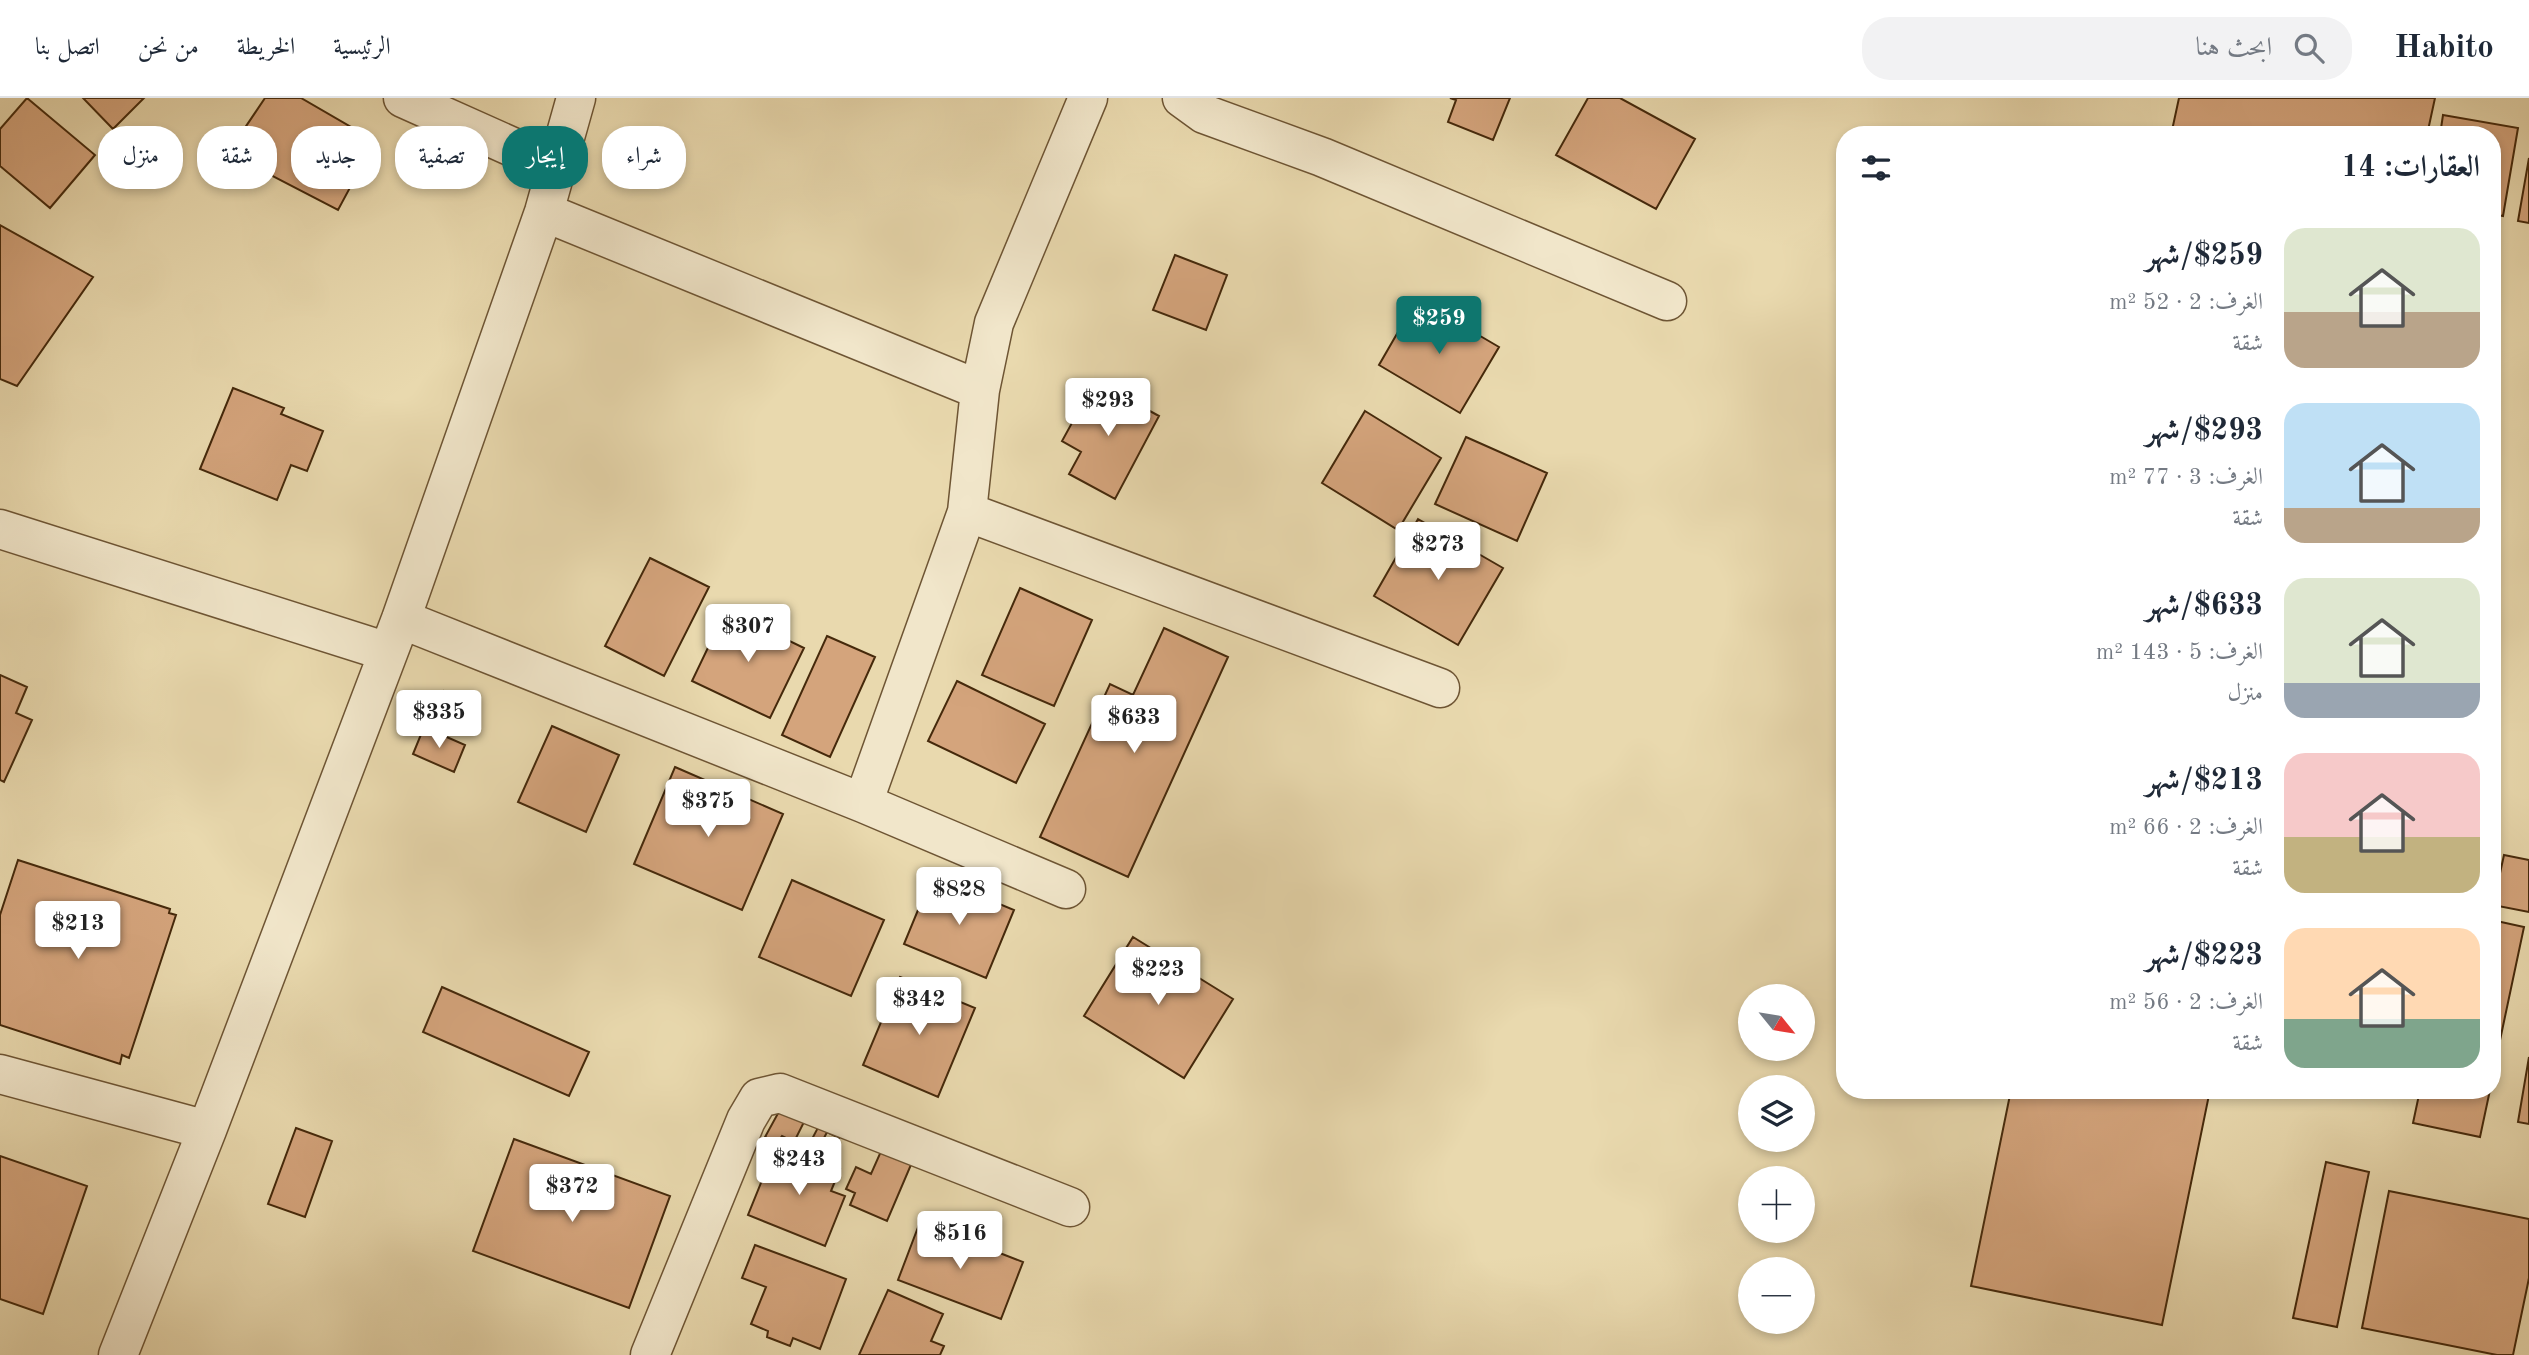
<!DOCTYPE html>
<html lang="ar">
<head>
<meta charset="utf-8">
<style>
  :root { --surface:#fff; --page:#f2f2f3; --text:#1f2937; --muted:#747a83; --line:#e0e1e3; --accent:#0f766e }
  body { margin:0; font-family:"Old Standard TT",Amiri,serif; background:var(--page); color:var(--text); direction:rtl; height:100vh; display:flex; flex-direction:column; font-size:26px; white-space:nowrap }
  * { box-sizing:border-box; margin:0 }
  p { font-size:23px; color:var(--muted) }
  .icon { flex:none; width:38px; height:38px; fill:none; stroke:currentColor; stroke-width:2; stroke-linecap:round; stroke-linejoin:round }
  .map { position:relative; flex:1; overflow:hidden; direction:ltr }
  .sheet { position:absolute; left:1836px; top:28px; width:665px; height:973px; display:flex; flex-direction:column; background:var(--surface); border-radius:28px; box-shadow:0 4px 10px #0003; direction:rtl }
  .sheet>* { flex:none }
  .guide { position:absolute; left:21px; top:28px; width:665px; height:63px; direction:rtl; display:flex; gap:14px }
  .needle { width:46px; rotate:120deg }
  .tools { position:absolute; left:1738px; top:886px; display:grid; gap:14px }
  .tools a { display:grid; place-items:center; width:77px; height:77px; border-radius:50%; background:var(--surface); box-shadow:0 4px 10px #0003; font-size:35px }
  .price { position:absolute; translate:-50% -60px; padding:0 16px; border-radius:7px; background:#fff; color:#222; font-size:23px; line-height:46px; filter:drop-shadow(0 2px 4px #0008) }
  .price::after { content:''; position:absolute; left:50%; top:42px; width:21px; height:16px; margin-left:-10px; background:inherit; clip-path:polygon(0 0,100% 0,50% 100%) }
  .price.on { background:var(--accent); color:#fff }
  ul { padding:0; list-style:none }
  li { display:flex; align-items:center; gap:21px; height:175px; padding:0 21px }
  li span { display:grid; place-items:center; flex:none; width:196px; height:140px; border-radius:21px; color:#555 }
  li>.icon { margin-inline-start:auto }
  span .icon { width:84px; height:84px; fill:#fffc; stroke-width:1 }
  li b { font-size:30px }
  h2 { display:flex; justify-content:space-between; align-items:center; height:84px; padding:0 21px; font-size:30px }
  .pill { padding:0 24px; border-radius:28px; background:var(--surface); box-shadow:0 4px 10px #0003; font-size:24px; line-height:63px }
  .pill.on { background:var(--accent); color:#fff }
  header { display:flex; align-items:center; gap:42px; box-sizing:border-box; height:98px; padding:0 35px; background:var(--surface); border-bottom:2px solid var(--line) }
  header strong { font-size:33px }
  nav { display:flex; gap:38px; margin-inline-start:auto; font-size:24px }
  .search { width:490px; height:63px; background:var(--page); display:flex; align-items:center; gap:18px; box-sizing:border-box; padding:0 24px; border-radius:28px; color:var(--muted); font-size:26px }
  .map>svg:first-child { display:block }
  .building { fill:#d4a47c; stroke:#45290b; stroke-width:2 }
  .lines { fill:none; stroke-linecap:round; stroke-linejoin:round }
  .minor-casing { stroke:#6e5534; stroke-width:41 }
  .minor { stroke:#f1e6ca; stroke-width:38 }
</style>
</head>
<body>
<header>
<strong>Habito</strong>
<div class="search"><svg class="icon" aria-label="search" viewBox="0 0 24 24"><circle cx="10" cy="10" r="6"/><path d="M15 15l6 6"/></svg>ابحث هنا</div>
<nav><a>الرئيسية</a><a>الخريطة</a><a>من نحن</a><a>اتصل بنا</a></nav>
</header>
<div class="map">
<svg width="2529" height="1257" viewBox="0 0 2529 1257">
  <rect width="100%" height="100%" fill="#e9d9ae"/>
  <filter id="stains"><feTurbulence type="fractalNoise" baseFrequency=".00286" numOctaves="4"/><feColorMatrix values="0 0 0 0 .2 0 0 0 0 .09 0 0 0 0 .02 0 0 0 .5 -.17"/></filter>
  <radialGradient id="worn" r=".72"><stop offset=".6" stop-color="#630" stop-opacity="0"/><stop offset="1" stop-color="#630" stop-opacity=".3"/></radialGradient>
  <path class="building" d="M 27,0 L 95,57 L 50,110 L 0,68 L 0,31 Z
    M 83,0 L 144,0 L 113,31 Z
    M 265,0 L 301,0 L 375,43 L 338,112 L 228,55 Z
    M 1450,0 L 1510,0 L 1493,42 L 1448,24 L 1456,2 Z
    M 1588,0 L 1620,0 L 1695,41 L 1656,111 L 1556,57 Z
    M 2179,0 L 2435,0 L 2427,37 L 2171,37 Z
    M 2443,17 L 2518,30 L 2503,118 L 2492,116 L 2492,37 L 2440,37 Z
    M 2529,60 L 2529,125 L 2518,123 Z
    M 0,127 L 93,179 L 17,288 L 0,281 Z
    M 1175,157 L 1227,177 L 1206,232 L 1153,212 Z
    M 1417,201 L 1499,249 L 1460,315 L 1379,267 Z
    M 1095,283 L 1159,318 L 1115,401 L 1069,376 L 1081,354 L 1062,343 Z
    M 233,290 L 284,310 L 281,316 L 323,333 L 307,373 L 291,367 L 277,402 L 200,371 Z
    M 1365,313 L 1441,360 L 1398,432 L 1322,385 Z
    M 1466,339 L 1547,375 L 1517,443 L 1435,406 Z
    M 1418,421 L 1503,470 L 1458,547 L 1374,498 Z
    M 650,460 L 709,489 L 664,578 L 605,548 Z
    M 1020,490 L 1092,522 L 1054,608 L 982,577 Z
    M 726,512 L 804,550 L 770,620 L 692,583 Z
    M 1164,530 L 1228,559 L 1128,779 L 1040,739 L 1110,586 L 1133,597 Z
    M 827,538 L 875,559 L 830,659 L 782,637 Z
    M 0,577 L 27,589 L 16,615 L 32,622 L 4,684 L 0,682 Z
    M 957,583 L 1045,626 L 1016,685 L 928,643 Z
    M 444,593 L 475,609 L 463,632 L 433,616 Z
    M 552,628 L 619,657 L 586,734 L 518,704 Z
    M 424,629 L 465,647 L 454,674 L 413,656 Z
    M 675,669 L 783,716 L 742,812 L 634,766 Z
    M 2504,757 L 2529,762 L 2529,814 L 2493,807 Z
    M 18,762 L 170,811 L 169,815 L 176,817 L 129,960 L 122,957 L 120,966 L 0,927 L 0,817 Z
    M 932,778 L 1014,812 L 986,880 L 904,846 Z
    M 792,782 L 884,822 L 851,898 L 759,859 Z
    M 2492,822 L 2524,829 L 2492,980 Z
    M 1133,839 L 1233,901 L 1184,980 L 1084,918 Z
    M 900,879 L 975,910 L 938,999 L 863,967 Z
    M 442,889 L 589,954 L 569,998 L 423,934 Z
    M 2529,959 L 2529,1026 L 2518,1024 Z
    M 2011,992 L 2210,992 L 2162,1227 L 1971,1188 Z
    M 2420,992 L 2490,992 L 2480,1039 L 2413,1025 Z
    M 782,1008 L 806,1020 L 794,1044 L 782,1038 L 777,1045 L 765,1039 Z
    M 823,1020 L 843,1031 L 839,1040 L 827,1034 L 821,1046 L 812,1041 Z
    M 296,1030 L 332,1043 L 305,1119 L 268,1106 Z
    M 514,1041 L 670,1098 L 629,1210 L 473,1153 Z
    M 886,1042 L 916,1055 L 887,1123 L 850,1107 L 855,1095 L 846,1091 L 856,1069 L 871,1076 Z
    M 801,1050 L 816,1056 L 814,1061 L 840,1071 L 831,1093 L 845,1098 L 825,1148 L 748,1117 L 773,1055 L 796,1064 Z
    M 0,1058 L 87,1088 L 43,1216 L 0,1201 Z
    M 2326,1064 L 2369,1074 L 2337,1229 L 2293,1220 Z
    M 2389,1093 L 2529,1121 L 2529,1180 L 2513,1257 L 2497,1257 L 2362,1230 Z
    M 920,1124 L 1023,1164 L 1001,1221 L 898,1182 Z
    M 755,1147 L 846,1181 L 820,1251 L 793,1240 L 790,1248 L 767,1239 L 768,1233 L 751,1226 L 766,1189 L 742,1180 Z
    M 888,1192 L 943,1216 L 931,1243 L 944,1248 L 940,1257 L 859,1257 Z"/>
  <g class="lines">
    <g class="minor-casing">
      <path id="minor" d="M 403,0 L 557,69
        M 1182,0 L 1204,16 L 1322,59 L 1667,203
        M 544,114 L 980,292
        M 967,414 L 1440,590
        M 0,431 L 388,554
        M 401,521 L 863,705 L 1066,791
        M 863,705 L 967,414 L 980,292 L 994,225 L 1088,0
        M 0,976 L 207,1032
        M 118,1257 L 207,1032 L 401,521 L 544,114 L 576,0
        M 650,1257 L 746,1022 L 759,1000 L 780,995 L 1070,1109"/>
    </g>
    <use href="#minor" class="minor"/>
  </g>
  <rect width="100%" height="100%" filter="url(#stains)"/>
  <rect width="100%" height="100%" fill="url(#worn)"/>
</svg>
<div class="tools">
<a><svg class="needle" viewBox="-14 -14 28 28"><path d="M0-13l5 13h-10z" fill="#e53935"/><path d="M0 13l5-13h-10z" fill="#747a83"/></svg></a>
<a><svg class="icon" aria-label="layers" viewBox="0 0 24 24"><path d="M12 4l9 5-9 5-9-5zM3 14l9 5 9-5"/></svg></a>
<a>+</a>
<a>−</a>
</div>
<b class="price on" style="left:1439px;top:258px">$259</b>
<b class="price" style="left:1108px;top:340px">$293</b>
<b class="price" style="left:1438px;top:484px">$273</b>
<b class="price" style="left:748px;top:566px">$307</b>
<b class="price" style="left:439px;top:652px">$335</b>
<b class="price" style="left:1134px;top:657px">$633</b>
<b class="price" style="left:708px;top:741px">$375</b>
<b class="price" style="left:959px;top:829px">$828</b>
<b class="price" style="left:78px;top:863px">$213</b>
<b class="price" style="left:1158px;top:909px">$223</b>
<b class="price" style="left:919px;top:939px">$342</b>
<b class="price" style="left:799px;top:1099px">$243</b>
<b class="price" style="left:572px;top:1126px">$372</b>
<b class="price" style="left:960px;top:1173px">$516</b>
<div class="guide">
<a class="pill">شراء</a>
<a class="pill on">إيجار</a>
<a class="pill">تصفية</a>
<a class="pill">جديد</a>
<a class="pill">شقة</a>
<a class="pill">منزل</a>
</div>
<section class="sheet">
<h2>العقارات: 14<svg class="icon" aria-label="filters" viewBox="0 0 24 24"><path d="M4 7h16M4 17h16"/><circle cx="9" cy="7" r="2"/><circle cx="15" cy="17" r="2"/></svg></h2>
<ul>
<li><span style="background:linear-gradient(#dfe7d0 60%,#b9a48a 0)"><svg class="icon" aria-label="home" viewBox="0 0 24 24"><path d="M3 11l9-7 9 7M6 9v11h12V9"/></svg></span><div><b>$259/شهر</b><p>الغرف: 2 · 52 m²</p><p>شقة</p></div></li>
<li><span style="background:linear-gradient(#bfe0f5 75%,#b9a48a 0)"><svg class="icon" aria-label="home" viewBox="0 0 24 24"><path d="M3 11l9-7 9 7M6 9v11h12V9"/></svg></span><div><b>$293/شهر</b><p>الغرف: 3 · 77 m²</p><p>شقة</p></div></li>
<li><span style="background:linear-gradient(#dfe7d0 75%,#9aa5b1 0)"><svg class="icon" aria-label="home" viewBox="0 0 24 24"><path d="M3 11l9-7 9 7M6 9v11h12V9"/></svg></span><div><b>$633/شهر</b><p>الغرف: 5 · 143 m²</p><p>منزل</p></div></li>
<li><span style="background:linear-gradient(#f6c9c9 60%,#c2b280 0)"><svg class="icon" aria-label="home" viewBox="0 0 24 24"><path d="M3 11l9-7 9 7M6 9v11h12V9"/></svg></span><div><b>$213/شهر</b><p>الغرف: 2 · 66 m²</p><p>شقة</p></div></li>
<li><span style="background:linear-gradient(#ffd9b3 65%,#7fa58c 0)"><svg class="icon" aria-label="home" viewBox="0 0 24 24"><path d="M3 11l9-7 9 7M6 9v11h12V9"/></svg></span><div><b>$223/شهر</b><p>الغرف: 2 · 56 m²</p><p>شقة</p></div></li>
</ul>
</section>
</div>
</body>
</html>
